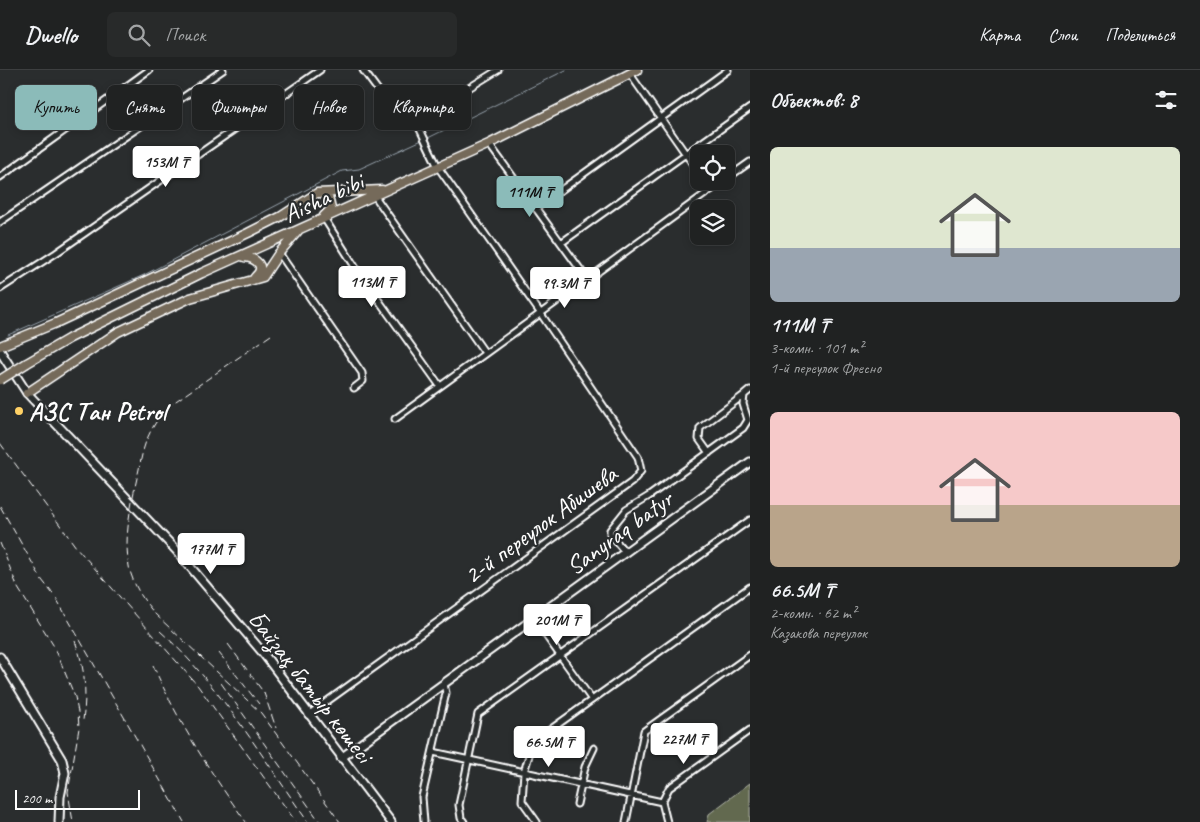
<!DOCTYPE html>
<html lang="ru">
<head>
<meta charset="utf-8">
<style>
  :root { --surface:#202222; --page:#282a2a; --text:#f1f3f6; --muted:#a2a4a5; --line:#3d3f40; --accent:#8bbbb9 }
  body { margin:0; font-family:Caveat,sans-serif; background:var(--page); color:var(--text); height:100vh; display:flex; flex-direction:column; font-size:19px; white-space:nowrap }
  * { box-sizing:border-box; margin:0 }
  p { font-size:16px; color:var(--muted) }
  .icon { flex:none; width:28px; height:28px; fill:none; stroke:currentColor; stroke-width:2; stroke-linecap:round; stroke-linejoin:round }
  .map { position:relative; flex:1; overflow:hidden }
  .drawer { display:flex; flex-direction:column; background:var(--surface); width:450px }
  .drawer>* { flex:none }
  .banner { position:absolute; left:15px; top:15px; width:475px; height:45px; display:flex; gap:10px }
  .controls { position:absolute; left:690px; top:75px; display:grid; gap:10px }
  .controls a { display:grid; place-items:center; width:45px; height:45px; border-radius:8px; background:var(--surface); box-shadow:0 2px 8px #0003,0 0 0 1px var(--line); font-size:25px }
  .scale { position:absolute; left:15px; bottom:12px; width:125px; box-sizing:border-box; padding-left:5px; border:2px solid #fff; border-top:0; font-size:14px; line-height:18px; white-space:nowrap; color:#fff; -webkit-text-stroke:4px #2a2d2e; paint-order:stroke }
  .price { position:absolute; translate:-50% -42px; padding:0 11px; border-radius:5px; background:#fff; color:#222; font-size:16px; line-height:32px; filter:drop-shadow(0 1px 2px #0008) }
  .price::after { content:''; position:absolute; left:50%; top:30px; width:15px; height:11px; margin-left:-8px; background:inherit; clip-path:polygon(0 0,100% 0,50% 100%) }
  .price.selected { background:var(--accent); color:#111 }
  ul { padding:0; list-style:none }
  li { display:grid; align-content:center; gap:10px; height:265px; padding:0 20px }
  li span { display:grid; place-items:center; height:155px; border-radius:8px; color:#555 }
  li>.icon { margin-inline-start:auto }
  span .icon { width:90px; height:90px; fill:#fffc; stroke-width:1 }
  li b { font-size:21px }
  h2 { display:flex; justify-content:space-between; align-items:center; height:60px; padding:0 20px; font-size:21px }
  .tag { padding:0 18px; border-radius:8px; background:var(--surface); box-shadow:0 2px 8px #0003,0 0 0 1px var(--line); font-size:18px; line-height:45px }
  .tag.selected { background:var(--accent); color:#111 }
  header { display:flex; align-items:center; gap:30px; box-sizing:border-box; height:70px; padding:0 25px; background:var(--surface); border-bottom:1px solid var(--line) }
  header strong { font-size:24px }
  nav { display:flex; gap:28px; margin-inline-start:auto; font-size:18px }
  .search { width:350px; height:45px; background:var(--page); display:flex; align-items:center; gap:12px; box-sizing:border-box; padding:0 18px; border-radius:8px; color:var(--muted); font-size:19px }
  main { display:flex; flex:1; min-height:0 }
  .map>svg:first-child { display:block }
  .green { fill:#62694f; stroke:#b0b4a7 }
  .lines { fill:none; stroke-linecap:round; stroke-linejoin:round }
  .stream { stroke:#98a3ad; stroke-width:1 }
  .street-casing { stroke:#fff; stroke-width:9 }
  .secondary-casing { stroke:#fff; stroke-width:11 }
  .primary-casing { stroke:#fff; stroke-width:11 }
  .street { stroke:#2a2d2e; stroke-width:5 }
  .secondary { stroke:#2a2d2e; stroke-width:7 }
  .primary { stroke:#746a5a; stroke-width:8 }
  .rail { stroke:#fff; stroke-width:1; stroke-dasharray:8 4; stroke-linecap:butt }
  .primary-bridge-casing { stroke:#fff; stroke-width:11; stroke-linecap:butt }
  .primary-bridge { stroke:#746a5a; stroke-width:8 }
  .poi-dot { fill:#ffd166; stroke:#2a2d2e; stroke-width:2 }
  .labels { text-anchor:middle; stroke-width:4.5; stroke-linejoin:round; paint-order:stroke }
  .street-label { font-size:25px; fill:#fff; stroke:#2a2d2e }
  .poi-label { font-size:25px; font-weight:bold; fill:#fff; stroke:#2a2d2e; text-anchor:start }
</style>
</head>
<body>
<header>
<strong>Dwello</strong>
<div class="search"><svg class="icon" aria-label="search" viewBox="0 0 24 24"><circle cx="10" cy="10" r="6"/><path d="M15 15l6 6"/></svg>Поиск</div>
<nav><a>Карта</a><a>Слои</a><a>Поделиться</a></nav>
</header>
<main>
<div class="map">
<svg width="750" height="752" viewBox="0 0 750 752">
  <rect width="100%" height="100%" fill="#2a2d2e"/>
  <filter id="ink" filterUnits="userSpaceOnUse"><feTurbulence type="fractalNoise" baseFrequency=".02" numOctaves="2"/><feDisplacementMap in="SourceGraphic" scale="10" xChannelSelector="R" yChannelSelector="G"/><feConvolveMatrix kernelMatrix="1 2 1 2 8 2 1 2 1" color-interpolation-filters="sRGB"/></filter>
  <g filter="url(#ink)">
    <path class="green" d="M 750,713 L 750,752 L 707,752 L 709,744 Z"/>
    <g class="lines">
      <path class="stream" d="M 426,69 L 566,0
        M 8,265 L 144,205 L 342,101 L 359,99 L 422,70"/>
      <g class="street-casing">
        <path id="street" d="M 363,0 L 400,50 L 410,54 L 498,0
          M 630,4 L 699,103
          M 489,74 L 588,210
          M 0,107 L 149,0
          M 726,109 L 750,92
          M 705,111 L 711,120
          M 374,125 L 485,283
          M 536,138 L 728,0
          M 324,148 L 357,200 L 440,316
          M 0,152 L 223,0
          M 561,173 L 750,38
          M 279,183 L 362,303 L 363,311 L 354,318
          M 0,219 L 56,183 L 320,0
          M 395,349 L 723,111
          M 709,383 L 699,369 L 700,358 L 744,325
          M 625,482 L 610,464 L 610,460 L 626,440 L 649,426 L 743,358 L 748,350 L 743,334 L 744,325 L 750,320
          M 534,549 L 592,630
          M 308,645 L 632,412 L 641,401 L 638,387 L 541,244 L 438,97 L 416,51
          M 433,682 L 662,732
          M 577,734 L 585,697 L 594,678
          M 424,752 L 422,727 L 446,623 L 444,614
          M 464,752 L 461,748 L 459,735 L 478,644 L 750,450
          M 537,752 L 522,731 L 524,702 L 533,672 L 750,517
          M 626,752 L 644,661 L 750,585
          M 667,752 L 662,732 L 669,718 L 750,660"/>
      </g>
      <g class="secondary-casing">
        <path id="secondary" d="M 0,281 L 27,323 L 176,480 L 263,583 L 391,752
          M 0,587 L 62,690 L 65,703 L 60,727 L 59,752
          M 341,688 L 750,392"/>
      </g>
      <g class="primary-casing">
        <path id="primary" d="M 321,123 L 328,126 L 331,139 L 324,146
          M 244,187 C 256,188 267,197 255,207
          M 0,276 L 56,253 L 248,163 L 280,147 L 317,123 L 382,120
          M 27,293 L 70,268 L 202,203 L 489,74 L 637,0
          M 27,323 L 118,262 L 190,228 L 263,207 L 279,183 L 298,161"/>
      </g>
      <use href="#street" class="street"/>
      <use href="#secondary" class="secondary"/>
      <use href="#primary" class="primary"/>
      <path class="rail" d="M 271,265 L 173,333 C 161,343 153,355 147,369 C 143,378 141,389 139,399 C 132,431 122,468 130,501 C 135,518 144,531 155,544 L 261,643 L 340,752
        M 0,373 L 76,477 L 198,616 L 296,752
        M 0,436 L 42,510 L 56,528 L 184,752
        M 0,473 L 18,518 L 55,578 L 75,627 L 78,642 L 79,658 L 68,722 L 73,752
        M 160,561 C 218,613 263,688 308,752
        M 75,571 C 85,597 87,623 83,650
        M 228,574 L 264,623 L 276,658
        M 219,583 L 259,634
        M 153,595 C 178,652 210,702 246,752
        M 221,613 L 320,752"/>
      <g class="primary-bridge-casing">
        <path id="primary-bridge" d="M 0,310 L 27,293"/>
      </g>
      <use href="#primary-bridge" class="primary-bridge"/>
    </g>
  </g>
  <circle class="poi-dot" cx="19" cy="341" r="5"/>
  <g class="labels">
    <g class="street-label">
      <text transform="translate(323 127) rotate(-25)" y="9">Aisha bibi</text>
      <text transform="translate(540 454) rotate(-36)" y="9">2-й переулок Абишева</text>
      <text transform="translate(619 462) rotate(-36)" y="9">Sanyraq batyr</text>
      <text transform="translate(311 616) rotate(52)" y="9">Байзақ батыр көшесі</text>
    </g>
    <g class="poi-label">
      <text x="29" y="350">АЗС Тан Petrol</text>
    </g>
  </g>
</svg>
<div class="controls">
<a><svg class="icon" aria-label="locate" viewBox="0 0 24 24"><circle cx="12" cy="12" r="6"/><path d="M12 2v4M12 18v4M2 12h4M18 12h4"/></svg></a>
<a><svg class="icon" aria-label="layers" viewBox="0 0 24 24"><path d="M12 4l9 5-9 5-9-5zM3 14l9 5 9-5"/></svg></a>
</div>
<div class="scale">200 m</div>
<b class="price" style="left:166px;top:118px">153M ₸</b>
<b class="price selected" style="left:530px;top:148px">111M ₸</b>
<b class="price" style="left:372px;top:238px">113M ₸</b>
<b class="price" style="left:565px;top:239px">99.3M ₸</b>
<b class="price" style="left:211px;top:505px">177M ₸</b>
<b class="price" style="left:557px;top:576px">201M ₸</b>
<b class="price" style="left:684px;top:695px">227M ₸</b>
<b class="price" style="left:549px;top:698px">66.5M ₸</b>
<div class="banner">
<a class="tag selected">Купить</a>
<a class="tag">Снять</a>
<a class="tag">Фильтры</a>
<a class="tag">Новое</a>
<a class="tag">Квартира</a>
</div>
</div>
<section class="drawer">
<h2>Объектов: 8<svg class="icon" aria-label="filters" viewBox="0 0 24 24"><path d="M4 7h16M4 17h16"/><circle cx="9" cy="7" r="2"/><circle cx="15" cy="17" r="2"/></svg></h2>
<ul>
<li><span style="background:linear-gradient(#dfe7d0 65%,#9aa5b1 0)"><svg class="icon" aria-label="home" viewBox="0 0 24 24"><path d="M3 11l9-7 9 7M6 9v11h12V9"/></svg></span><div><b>111M ₸</b><p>3-комн. · 101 m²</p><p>1-й переулок Фресно</p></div></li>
<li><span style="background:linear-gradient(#f6c9c9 60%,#b9a48a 0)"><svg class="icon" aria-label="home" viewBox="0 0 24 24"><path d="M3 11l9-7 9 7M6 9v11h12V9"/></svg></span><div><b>66.5M ₸</b><p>2-комн. · 62 m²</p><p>Казакова переулок</p></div></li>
</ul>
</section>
</main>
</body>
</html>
